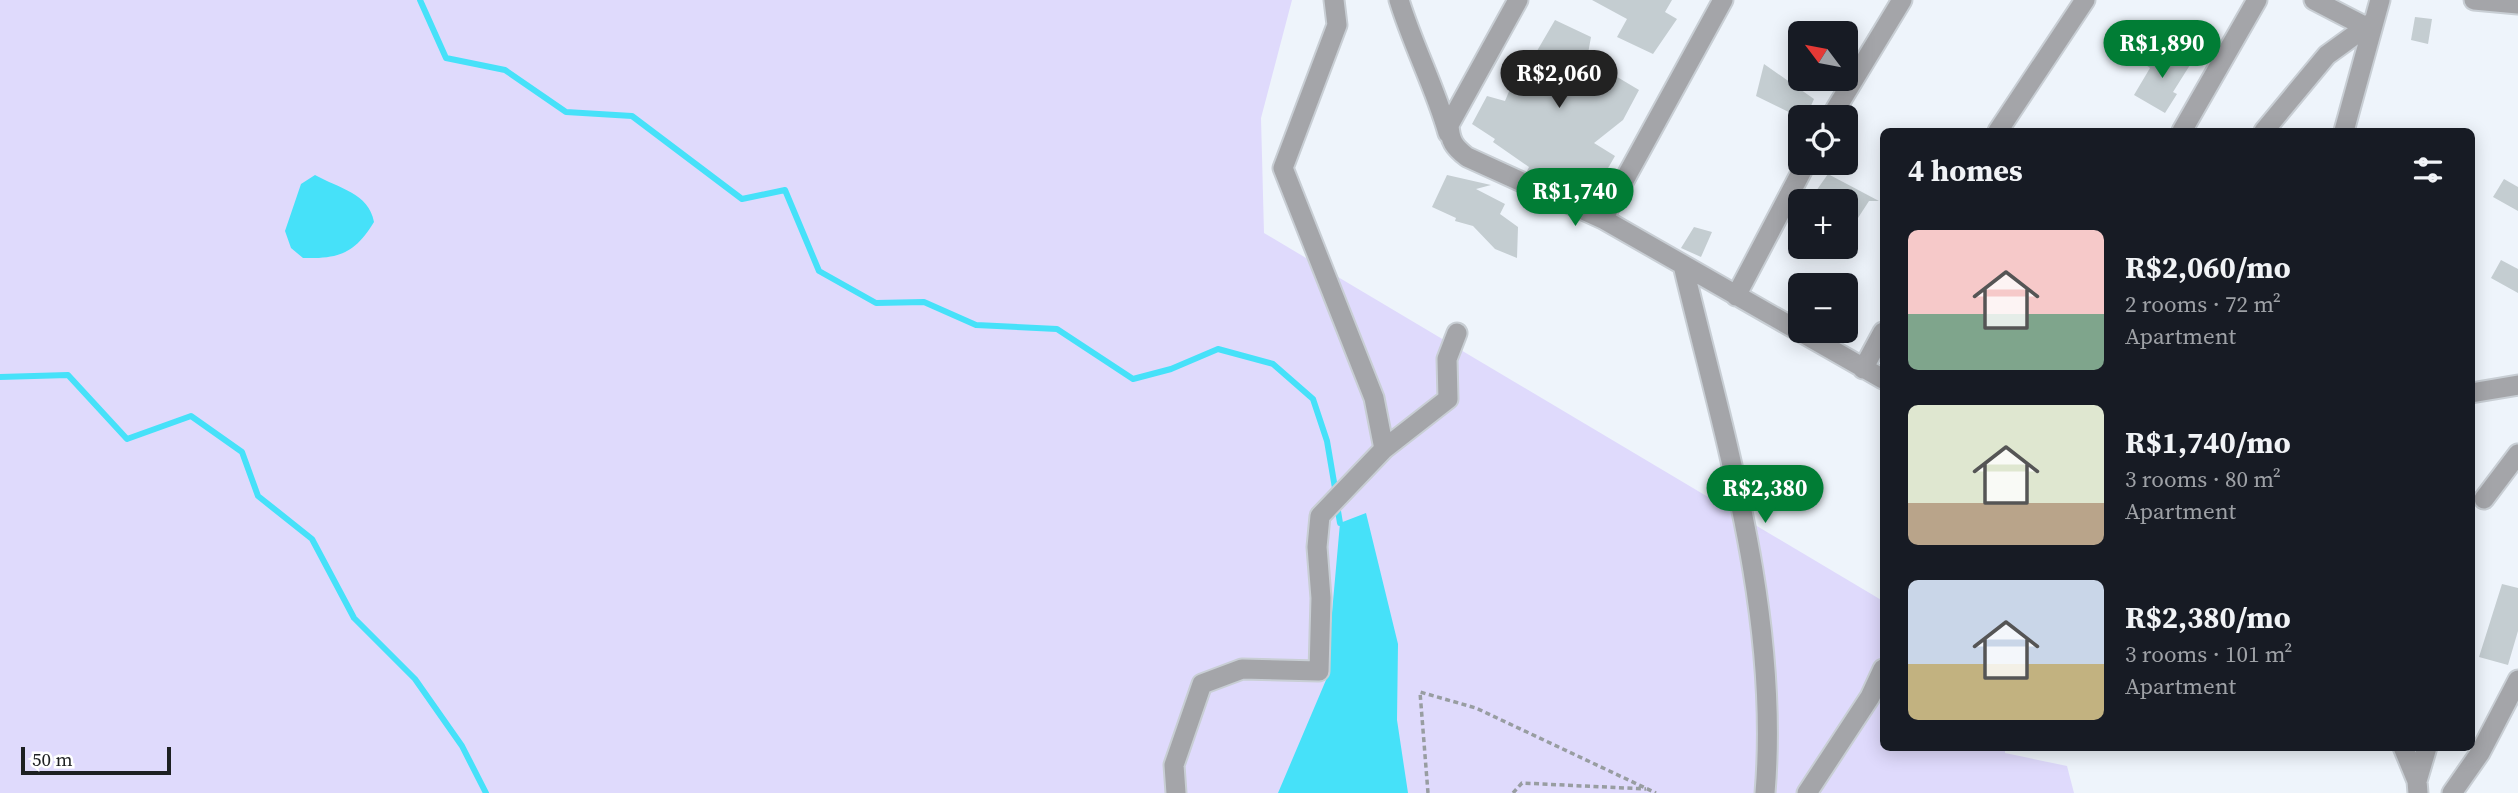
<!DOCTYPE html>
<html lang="en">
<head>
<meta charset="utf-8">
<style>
  :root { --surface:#171b24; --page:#242831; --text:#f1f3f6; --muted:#9ea1a6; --accent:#017d35 }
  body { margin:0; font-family:"Source Serif 4",serif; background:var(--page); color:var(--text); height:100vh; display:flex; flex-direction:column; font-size:26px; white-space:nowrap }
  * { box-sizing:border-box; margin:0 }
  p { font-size:23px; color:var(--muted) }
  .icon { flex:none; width:38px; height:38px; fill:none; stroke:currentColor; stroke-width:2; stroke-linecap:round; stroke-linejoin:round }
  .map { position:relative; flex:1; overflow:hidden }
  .panel { position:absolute; left:1880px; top:128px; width:595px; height:623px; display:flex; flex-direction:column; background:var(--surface); border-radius:10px; box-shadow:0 4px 18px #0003 }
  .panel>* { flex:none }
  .needle { width:46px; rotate:302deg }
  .controls { position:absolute; left:1788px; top:21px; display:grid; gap:14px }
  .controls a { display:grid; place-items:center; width:70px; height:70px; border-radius:10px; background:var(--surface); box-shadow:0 4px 18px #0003; font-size:35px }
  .scale { position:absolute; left:21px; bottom:18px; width:150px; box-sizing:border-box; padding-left:7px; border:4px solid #1d2022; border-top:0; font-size:19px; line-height:24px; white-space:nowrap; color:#1d2022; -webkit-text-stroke:5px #fff; paint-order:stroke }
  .price { position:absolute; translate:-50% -60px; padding:0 16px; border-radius:24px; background:var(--accent); color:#fff; font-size:23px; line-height:46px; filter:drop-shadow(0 2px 4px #0008) }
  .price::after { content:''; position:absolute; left:50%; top:42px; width:21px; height:16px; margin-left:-10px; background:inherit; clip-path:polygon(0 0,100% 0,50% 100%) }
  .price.on { background:#222; color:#fff }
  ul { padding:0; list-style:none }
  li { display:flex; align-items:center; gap:21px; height:175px; padding:0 28px }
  li span { display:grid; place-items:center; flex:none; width:196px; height:140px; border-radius:10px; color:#555 }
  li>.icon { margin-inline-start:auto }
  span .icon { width:84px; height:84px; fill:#fffc; stroke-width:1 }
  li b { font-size:30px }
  h2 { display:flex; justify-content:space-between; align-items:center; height:84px; padding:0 28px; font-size:30px }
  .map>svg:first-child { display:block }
  .green { fill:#dfdafc }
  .water { fill:#46e1f9 }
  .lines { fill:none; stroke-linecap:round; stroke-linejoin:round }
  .stream { stroke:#46e1f9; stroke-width:6 }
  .building { fill:#c4cdd1 }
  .minor-casing { stroke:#c8ced4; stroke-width:23 }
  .path { stroke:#989da1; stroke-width:3.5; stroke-dasharray:5 3.5; stroke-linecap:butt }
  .minor { stroke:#a4a5a9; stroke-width:19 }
</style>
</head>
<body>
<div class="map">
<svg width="2518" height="793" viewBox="0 0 2518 793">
  <rect width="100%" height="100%" fill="#eef4fb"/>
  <path class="green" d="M 0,0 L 1292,0 L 1261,118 L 1264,233 L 1883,601 L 1883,747 L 2005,747 L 2005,753 L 2067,766 L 2074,793 L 0,793 Z"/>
  <path class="water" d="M 315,175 C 338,188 369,193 374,222 C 355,253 340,259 303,258 L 291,248 L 285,231 L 301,184 Z
    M 1366,513 L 1398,644 L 1397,720 L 1408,793 L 1278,793 L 1326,680 L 1340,523 Z"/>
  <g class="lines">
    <path class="stream" d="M 420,0 L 446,58 L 505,70 L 566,112 L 632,116 L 742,199 L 785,190 L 819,271 L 876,303 L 924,302 L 976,325 L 1057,329 L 1133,379 L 1171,369 L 1218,349 L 1273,364 L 1313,399 L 1327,441 L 1336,494
      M 0,377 L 68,375 L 127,439 L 191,416 L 242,452 L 258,496 L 312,539 L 354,618 L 415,679 L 462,746 L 486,793
      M 1337,505 L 1340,523"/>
  </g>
  <path class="building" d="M 1592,0 L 1672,0 L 1665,12 L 1677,19 L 1653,54 L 1617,37 L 1627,19 Z
    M 2415,17 L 2432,19 L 2428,44 L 2411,40 Z
    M 1555,20 L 1591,37 L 1587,59 L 1639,90 L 1623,120 L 1594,143 L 1615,156 L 1599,184 L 1561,175 L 1543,178 L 1527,171 L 1529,167 L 1493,142 L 1495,139 L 1472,124 L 1487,96 L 1505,101 L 1515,77 L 1520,80 Z
    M 2157,48 L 2190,65 L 2173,92 L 2177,94 L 2165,113 L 2134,95 L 2150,68 L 2146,65 Z
    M 1764,64 L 1814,99 L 1806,117 L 1799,117 L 1756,96 Z
    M 1828,174 L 1879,201 L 1869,201 L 1858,218 L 1846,214 L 1846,201 L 1809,201 Z
    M 1447,175 L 1491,185 L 1476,189 L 1505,204 L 1500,214 L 1518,227 L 1517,258 L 1495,249 L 1473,226 L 1455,221 L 1456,218 L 1432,207 Z
    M 2504,179 L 2518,187 L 2518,211 L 2493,197 Z
    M 1694,227 L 1712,232 L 1701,257 L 1681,248 Z
    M 2501,260 L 2518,269 L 2518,293 L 2491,278 Z
    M 2502,584 L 2518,588 L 2518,631 L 2508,665 L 2479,657 Z"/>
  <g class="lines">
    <g class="minor-casing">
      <path id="minor" d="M 1399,0 C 1413,46 1435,87 1448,133
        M 1518,0 L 1449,125 C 1450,141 1454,147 1467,157 L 1603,219 L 1883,379
        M 2314,0 L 2366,27
        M 2474,0 L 2518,4
        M 1831,117 L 1902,0
        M 1998,131 L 2085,0
        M 2182,131 L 2257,0
        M 2264,131 L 2327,55 L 2374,21
        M 2344,131 L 2380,0
        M 1603,219 L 1723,0
        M 1683,265 C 1724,437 1780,614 1765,793
        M 1736,296 L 1806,163
        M 1863,369 L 1883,332
        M 2471,393 L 2518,385
        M 1384,449 L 1448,399 L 1447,359 L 1457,333
        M 2484,499 L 2518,454
        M 2403,747 L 2417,781 L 2418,793
        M 2417,781 L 2427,747
        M 1176,793 L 1174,765 L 1202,684 L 1242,669 L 1319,671 L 1321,598 L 1317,547 L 1320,516 L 1384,449 L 1374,398 L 1283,168 L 1337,25 L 1334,0
        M 1807,793 L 1870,697 L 1883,669
        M 2452,793 L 2480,753 L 2518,680"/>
    </g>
    <path class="path" d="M 1428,793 L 1420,692 L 1476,708 L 1656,793
      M 1513,793 L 1522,783 L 1646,789"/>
    <use href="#minor" class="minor"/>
  </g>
</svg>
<div class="controls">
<a><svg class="needle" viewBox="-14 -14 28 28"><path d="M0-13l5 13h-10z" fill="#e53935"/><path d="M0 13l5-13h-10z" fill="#9ea1a6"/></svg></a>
<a><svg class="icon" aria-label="locate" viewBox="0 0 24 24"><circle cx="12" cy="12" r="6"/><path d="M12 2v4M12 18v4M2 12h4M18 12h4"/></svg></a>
<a>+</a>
<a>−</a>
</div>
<div class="scale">50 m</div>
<b class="price" style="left:2162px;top:80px">R$1,890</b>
<b class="price on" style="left:1559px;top:110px">R$2,060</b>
<b class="price" style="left:1575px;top:228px">R$1,740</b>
<b class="price" style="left:1765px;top:525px">R$2,380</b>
<section class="panel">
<h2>4 homes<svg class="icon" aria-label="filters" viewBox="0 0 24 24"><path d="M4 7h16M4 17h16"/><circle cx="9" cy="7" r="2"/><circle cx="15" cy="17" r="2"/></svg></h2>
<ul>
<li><span style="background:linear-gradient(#f6c9c9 60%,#7fa58c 0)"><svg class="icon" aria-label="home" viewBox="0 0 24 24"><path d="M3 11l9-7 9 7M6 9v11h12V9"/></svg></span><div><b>R$2,060/mo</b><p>2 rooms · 72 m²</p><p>Apartment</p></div></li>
<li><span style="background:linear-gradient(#dfe7d0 70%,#b9a48a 0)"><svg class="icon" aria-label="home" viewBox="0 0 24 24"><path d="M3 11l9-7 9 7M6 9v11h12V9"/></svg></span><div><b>R$1,740/mo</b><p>3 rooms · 80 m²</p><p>Apartment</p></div></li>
<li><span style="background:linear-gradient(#c9d6e8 60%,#c2b280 0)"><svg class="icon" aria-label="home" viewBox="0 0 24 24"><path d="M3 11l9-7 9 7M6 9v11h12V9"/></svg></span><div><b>R$2,380/mo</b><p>3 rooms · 101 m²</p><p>Apartment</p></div></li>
</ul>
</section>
</div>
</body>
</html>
